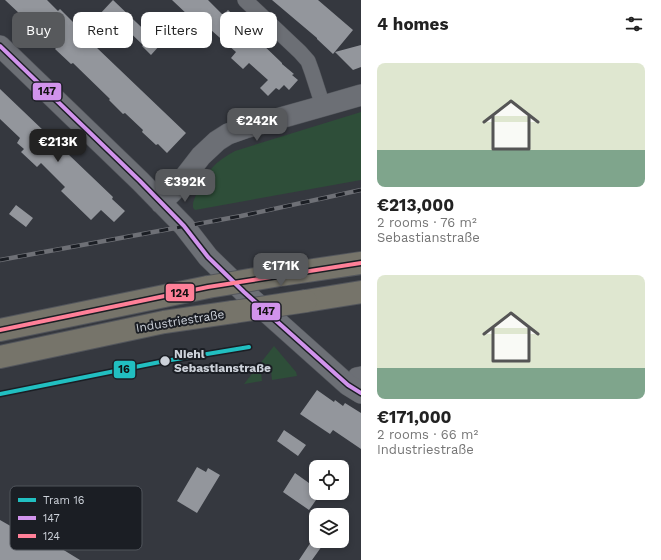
<!DOCTYPE html>
<html lang="en">
<head>
<meta charset="utf-8">
<style>
  :root { --surface:#fff; --page:#f2f2f2; --text:#222; --muted:#767676; --accent:#57595c }
  body { margin:0; font-family:"Work Sans",sans-serif; background:var(--page); color:var(--text); height:100vh; display:flex; flex-direction:column; font-size:15px; white-space:nowrap }
  * { box-sizing:border-box; margin:0 }
  p { font-size:13px; color:var(--muted) }
  .icon { flex:none; width:22px; height:22px; fill:none; stroke:currentColor; stroke-width:2; stroke-linecap:round; stroke-linejoin:round }
  .map { position:relative; flex:1; overflow:hidden }
  .panel { display:flex; flex-direction:column; background:var(--surface); width:300px }
  .panel>* { flex:none }
  .banner { position:absolute; left:12px; top:12px; width:289px; height:36px; display:flex; gap:8px }
  .controls { position:absolute; left:309px; top:460px; display:grid; gap:8px }
  .controls a { display:grid; place-items:center; width:40px; height:40px; border-radius:8px; background:var(--surface); box-shadow:0 2px 6px #0003; font-size:20px }
  .price { position:absolute; translate:-50% -34px; padding:0 9px; border-radius:8px; background:var(--accent); color:#fff; font-size:13px; line-height:26px; filter:drop-shadow(0 1px 2px #0008) }
  .price::after { content:''; position:absolute; left:50%; top:24px; width:12px; height:9px; margin-left:-6px; background:inherit; clip-path:polygon(0 0,100% 0,50% 100%) }
  .price.current { background:#222; color:#fff }
  ul { padding:0; list-style:none }
  li { display:grid; align-content:center; gap:8px; height:212px; padding:0 16px }
  li span { display:grid; place-items:center; height:124px; border-radius:8px; color:#555 }
  li>.icon { margin-inline-start:auto }
  span .icon { width:72px; height:72px; fill:#fffc; stroke-width:1 }
  li b { font-size:17px }
  h2 { display:flex; justify-content:space-between; align-items:center; height:48px; padding:0 16px; font-size:17px }
  .tag { padding:0 14px; border-radius:8px; background:var(--surface); box-shadow:0 2px 6px #0003; font-size:14px; line-height:36px }
  .tag.current { background:var(--accent); color:#fff }
  main { display:flex; flex:1; min-height:0 }
  .map>svg:first-child { display:block }
  .green { fill:#2e4e39 }
  .building { fill:#93969c }
  .lines { fill:none; stroke-linecap:round; stroke-linejoin:round }
  .street-casing { stroke:#53565c; stroke-width:16 }
  .secondary-casing { stroke:#53565c; stroke-width:22 }
  .highway-casing { stroke:#53565c; stroke-width:24 }
  .street { stroke:#6c6f75; stroke-width:15 }
  .secondary { stroke:#6c6f75; stroke-width:21 }
  .highway { stroke:#76746a; stroke-width:22 }
  .rail-casing { stroke:#6e7076; stroke-width:4.5 }
  .rail { stroke:#1b1e24; stroke-width:3; stroke-dasharray:9; stroke-linecap:butt }
  .highway-bridge-casing { stroke:#53565c; stroke-width:24; stroke-linecap:butt }
  .highway-bridge { stroke:#76746a; stroke-width:22 }
  .bus-1-casing { stroke:#1b1e24; stroke-width:7 }
  .bus-2-casing { stroke:#1b1e24; stroke-width:7 }
  .bus-1 { stroke:#d193ec; stroke-width:4 }
  .bus-2 { stroke:#ff8098; stroke-width:4 }
  .tram-1-casing { stroke:#1b1e24; stroke-width:7 }
  .tram-1 { stroke:#21bfc1; stroke-width:4 }
  .stop-dot { fill:#cdd2da; stroke:#1b1e24; stroke-width:1.5 }
  .labels { text-anchor:middle; stroke-width:4; stroke-linejoin:round; paint-order:stroke }
  .street-label { font-size:12px; fill:#cdd2da; stroke:#1b1e24 }
  .stop-label { font-size:12px; font-weight:bold; fill:#cdd2da; stroke:#1b1e24; text-anchor:start }
  .key { fill:#1b1e24; stroke:#50545b; stroke-width:1 }
  .key-label { font-size:11px; fill:#cdd2da }
  .line-badge { stroke:#1b1e24; stroke-width:1.5 }
  .pale-badge-label { font-size:11px; text-anchor:middle; font-weight:bold; fill:#111 }
</style>
</head>
<body>
<main>
<div class="map">
<svg width="361" height="560" viewBox="0 0 361 560">
  <rect width="100%" height="100%" fill="#35383f"/>
  <path class="green" d="M 361,112 L 361,180 L 195,210 C 193,208 193,208 193,205 C 193,197 207,174 212,168 C 218,161 226,156 235,151 Z
    M 274,346 L 296,372 L 297,376 L 272,380 L 271,371 L 261,372 L 262,381 L 244,384 Z"/>
  <path class="building" d="M 5,0 L 47,0 L 58,11 L 60,9 L 83,32 L 113,0 L 160,45 L 151,55 L 142,46 L 143,45 L 119,22 L 96,47 L 186,133 L 167,153 L 158,144 L 156,145 L 142,132 L 143,130 L 125,113 L 123,114 L 109,100 L 110,99 L 73,63 L 71,64 L 55,49 L 56,48 L 53,44 L 22,14 L 21,15 Z
    M 172,0 L 208,0 L 223,15 L 228,10 L 241,22 L 240,23 L 282,63 L 282,64 L 294,74 L 292,75 L 298,80 L 289,90 L 284,85 L 279,90 L 276,88 L 268,96 L 260,88 L 268,80 L 249,63 L 243,69 L 231,58 L 236,52 L 211,30 L 207,33 Z
    M 272,0 L 318,0 L 353,30 L 333,54 L 317,39 L 317,38 Z
    M 361,45 L 361,67 L 353,70 L 335,52 Z
    M 0,89 L 113,197 L 112,199 L 125,211 L 114,222 L 101,210 L 91,220 L 61,191 L 65,187 L 41,163 L 37,167 L 21,152 L 24,149 L 17,143 L 20,138 L 0,119 Z
    M 16,205 L 33,218 L 26,227 L 9,214 Z
    M 317,390 L 334,402 L 335,400 L 343,406 L 345,403 L 361,413 L 361,449 L 333,430 L 330,434 L 300,414 Z
    M 284,430 L 306,445 L 298,456 L 277,441 Z
    M 197,467 L 206,472 L 208,468 L 220,475 L 197,513 L 177,501 Z
    M 295,473 L 316,488 L 316,500 L 309,510 L 283,492 Z
    M 44,518 L 71,533 L 62,549 L 80,560 L 0,560 L 0,520 L 14,528 L 12,531 L 31,541 Z
    M 313,539 L 322,546 L 312,560 L 299,560 Z"/>
  <g class="lines">
    <g class="street-casing">
      <path id="street" d="M 245,0 L 300,52 L 308,61 L 312,72 L 323,106
        M 356,375 L 361,374"/>
    </g>
    <g class="secondary-casing">
      <path id="secondary" d="M 0,46 L 140,181 L 184,226 L 208,257 L 244,292 L 348,385 L 361,393
        M 161,203 L 177,187 L 201,156 L 217,141 L 228,134 L 245,128 L 323,106 L 361,95"/>
    </g>
    <g class="highway-casing">
      <path id="highway" d="M 280,275 L 361,263
        M 306,301 L 361,292
        M 0,330 L 208,287
        M 0,357 L 164,322 L 233,312"/>
    </g>
    <use href="#street" class="street"/>
    <use href="#secondary" class="secondary"/>
    <use href="#highway" class="highway"/>
    <g class="rail-casing">
      <path id="rail" d="M 0,260 L 159,231 L 241,216 L 361,190"/>
    </g>
    <use href="#rail" class="rail"/>
    <g class="highway-bridge-casing">
      <path id="highway-bridge" d="M 208,287 L 280,275
        M 233,312 L 306,301"/>
    </g>
    <use href="#highway-bridge" class="highway-bridge"/>
    <g class="bus-1-casing">
      <path id="bus-1" d="M 0,46 L 140,181 L 184,226 L 208,257 L 244,292 L 348,385 L 361,393"/>
    </g>
    <g class="bus-2-casing">
      <path id="bus-2" d="M 0,330 L 208,287 L 361,263"/>
    </g>
    <use href="#bus-1" class="bus-1"/>
    <use href="#bus-2" class="bus-2"/>
    <g class="tram-1-casing">
      <path id="tram-1" d="M 0,394 L 165,361 L 249,347"/>
    </g>
    <use href="#tram-1" class="tram-1"/>
  </g>
  <circle class="stop-dot" cx="165" cy="361" r="5.5"/>
  <g class="labels">
    <g class="street-label">
      <text transform="translate(180 321) rotate(-9)" y="4">Industriestraße</text>
    </g>
    <g class="stop-label">
      <text x="174" y="358">Niehl<tspan x="174" dy="14">Sebastianstraße</tspan></text>
    </g>
  </g>
  <rect x="10" y="486" width="132" height="64" rx="6" class="key"/>
  <rect x="18" y="498" width="18" height="4" fill="#21bfc1"/>
  <rect x="18" y="516" width="18" height="4" fill="#d193ec"/>
  <rect x="18" y="534" width="18" height="4" fill="#ff8098"/>
  <g class="key-label">
    <text x="43" y="504">Tram 16</text>
    <text x="43" y="522">147</text>
    <text x="43" y="540">124</text>
  </g>
  <g class="line-badge">
    <rect x="32" y="82" width="30" height="19" rx="4" fill="#d193ec"/>
    <rect x="165" y="283" width="30" height="19" rx="4" fill="#ff8098"/>
    <rect x="251" y="302" width="30" height="19" rx="4" fill="#d193ec"/>
    <rect x="113" y="360" width="23" height="19" rx="4" fill="#21bfc1"/>
  </g>
  <g class="pale-badge-label">
    <text x="47" y="95">147</text>
    <text x="180" y="297">124</text>
    <text x="266" y="315">147</text>
    <text x="124" y="373">16</text>
  </g>
</svg>
<div class="controls">
<a><svg class="icon" aria-label="locate" viewBox="0 0 24 24"><circle cx="12" cy="12" r="6"/><path d="M12 2v4M12 18v4M2 12h4M18 12h4"/></svg></a>
<a><svg class="icon" aria-label="layers" viewBox="0 0 24 24"><path d="M12 4l9 5-9 5-9-5zM3 14l9 5 9-5"/></svg></a>
</div>
<b class="price" style="left:257px;top:142px">€242K</b>
<b class="price current" style="left:58px;top:163px">€213K</b>
<b class="price" style="left:185px;top:203px">€392K</b>
<b class="price" style="left:281px;top:287px">€171K</b>
<div class="banner">
<a class="tag current">Buy</a>
<a class="tag">Rent</a>
<a class="tag">Filters</a>
<a class="tag">New</a>
</div>
</div>
<section class="panel">
<h2>4 homes<svg class="icon" aria-label="filters" viewBox="0 0 24 24"><path d="M4 7h16M4 17h16"/><circle cx="9" cy="7" r="2"/><circle cx="15" cy="17" r="2"/></svg></h2>
<ul>
<li><span style="background:linear-gradient(#dfe7d0 70%,#7fa58c 0)"><svg class="icon" aria-label="home" viewBox="0 0 24 24"><path d="M3 11l9-7 9 7M6 9v11h12V9"/></svg></span><div><b>€213,000</b><p>2 rooms · 76 m²</p><p>Sebastianstraße</p></div></li>
<li><span style="background:linear-gradient(#dfe7d0 75%,#7fa58c 0)"><svg class="icon" aria-label="home" viewBox="0 0 24 24"><path d="M3 11l9-7 9 7M6 9v11h12V9"/></svg></span><div><b>€171,000</b><p>2 rooms · 66 m²</p><p>Industriestraße</p></div></li>
</ul>
</section>
</main>
</body>
</html>
